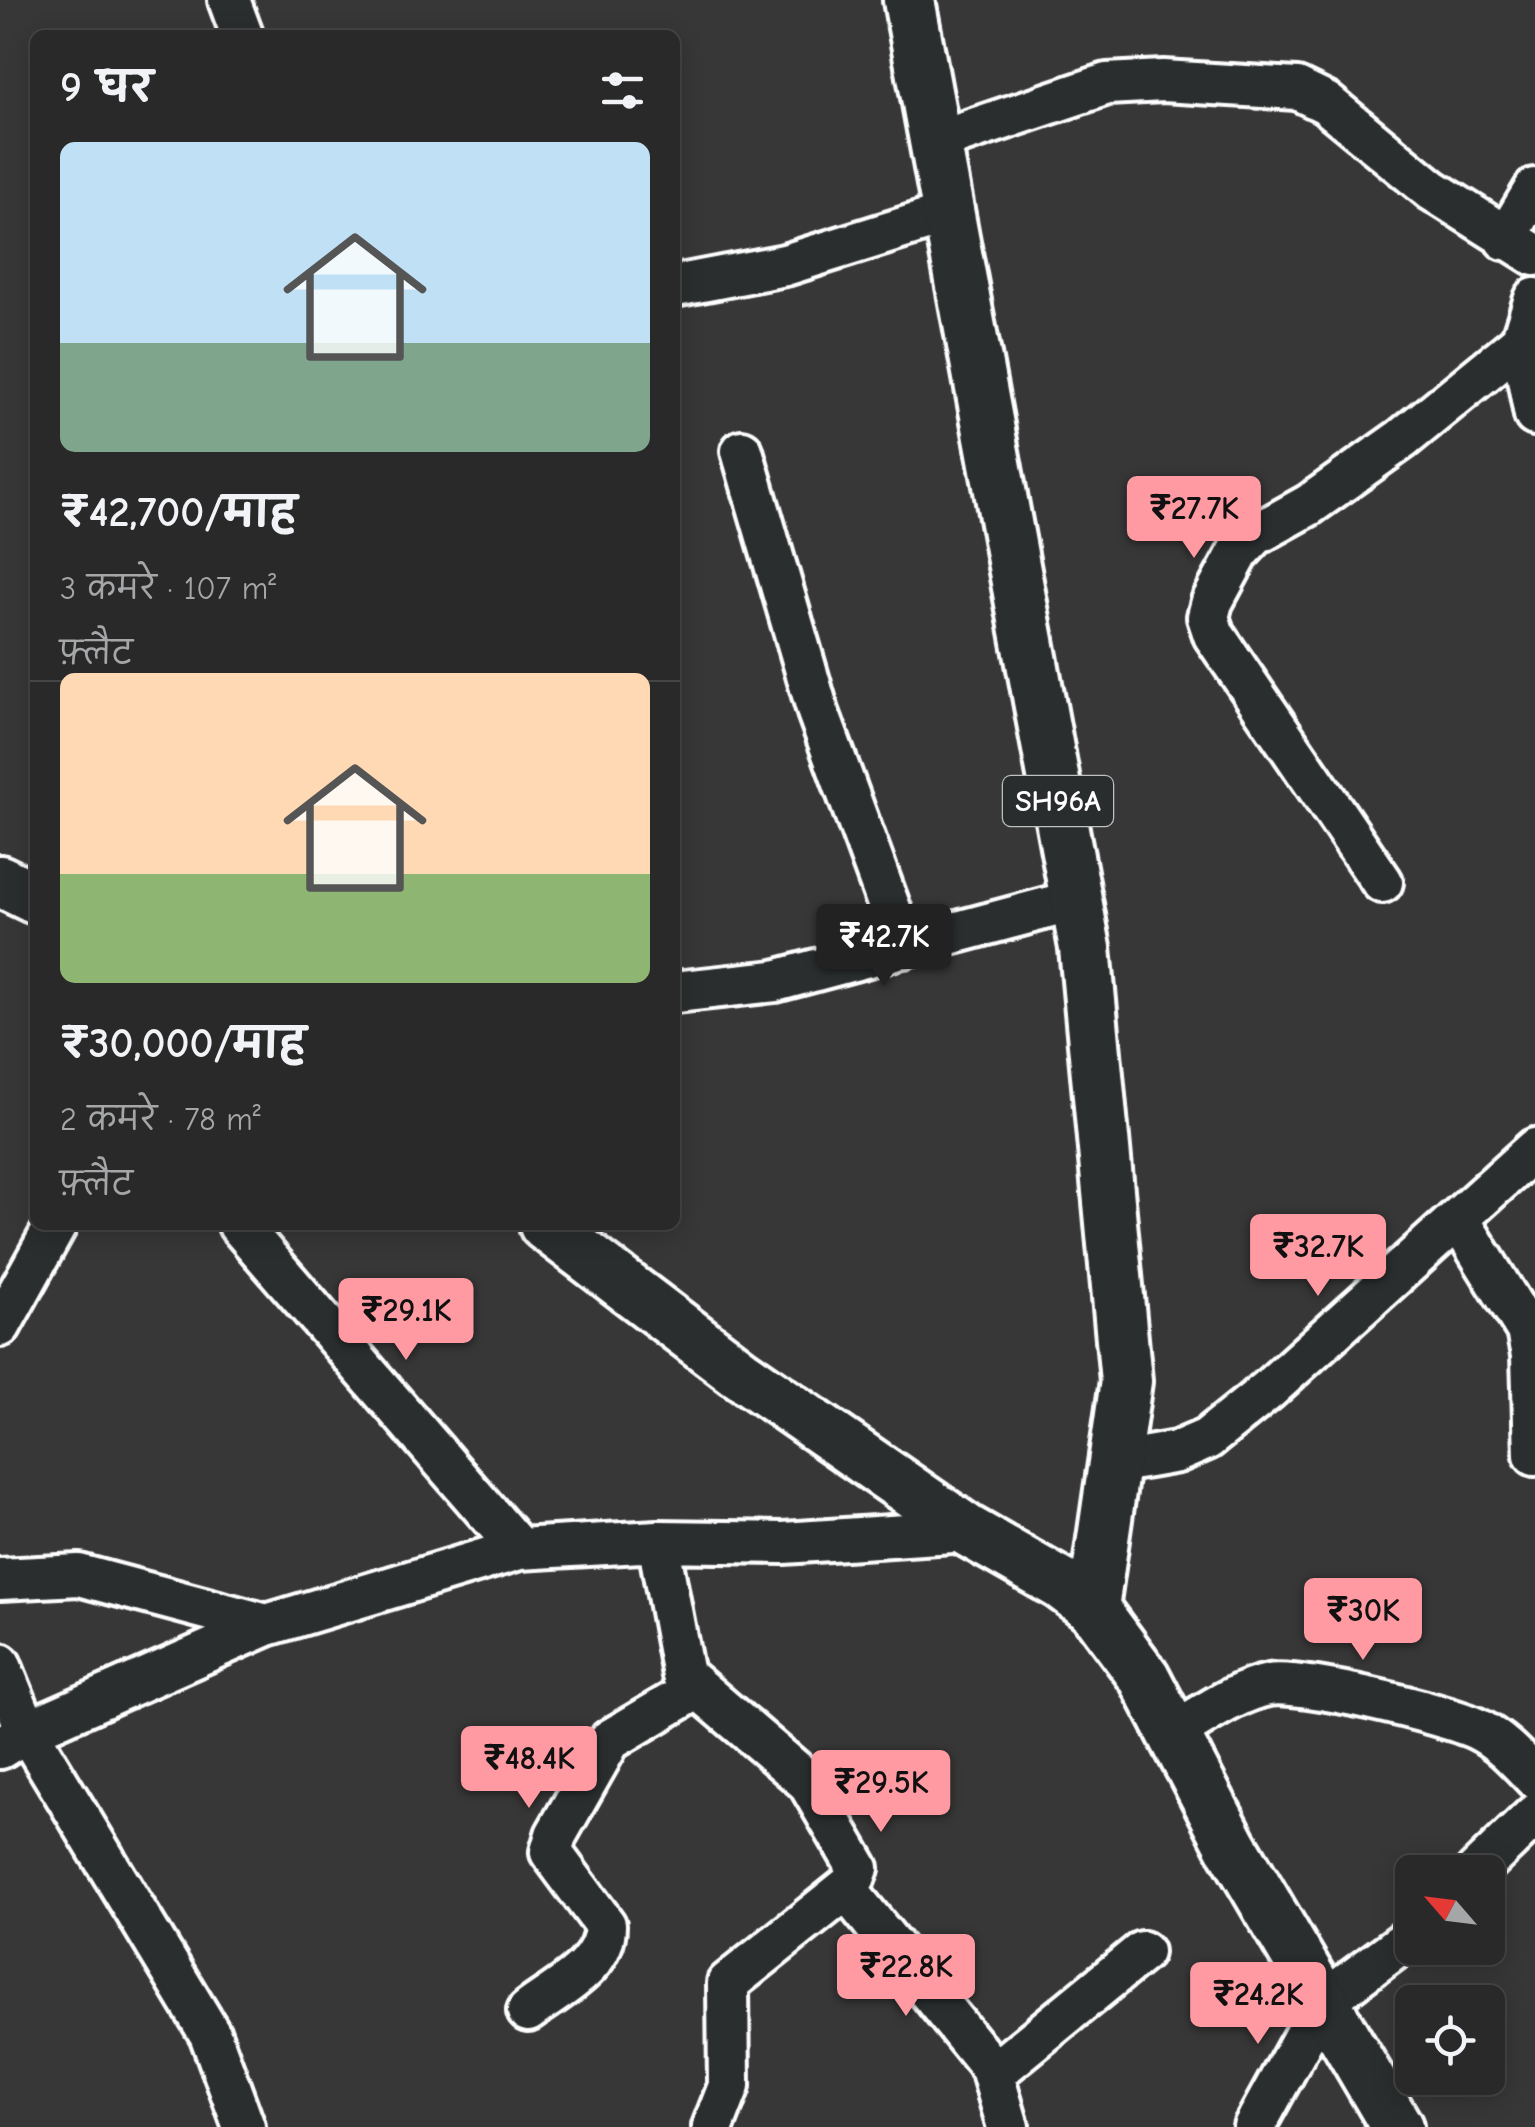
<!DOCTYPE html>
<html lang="hi">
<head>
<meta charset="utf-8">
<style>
  :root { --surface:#2a2929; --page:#323131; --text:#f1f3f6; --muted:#a5a6a8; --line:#464546; --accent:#ff9aa2 }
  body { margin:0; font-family:"Comic Neue","Playpen Sans Deva",sans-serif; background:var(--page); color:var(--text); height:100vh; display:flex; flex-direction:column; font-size:38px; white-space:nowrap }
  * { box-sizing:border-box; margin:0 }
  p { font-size:32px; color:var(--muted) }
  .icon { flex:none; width:55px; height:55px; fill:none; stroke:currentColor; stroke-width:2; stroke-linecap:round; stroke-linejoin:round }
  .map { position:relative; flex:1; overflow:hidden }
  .side { position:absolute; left:30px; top:30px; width:650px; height:1200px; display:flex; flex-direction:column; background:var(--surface); border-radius:15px; box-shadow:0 5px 25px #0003,0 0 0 2px var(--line) }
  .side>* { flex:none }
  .needle { width:65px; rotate:298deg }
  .fabs { position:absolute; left:1395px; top:1855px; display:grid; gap:20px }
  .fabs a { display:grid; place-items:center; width:110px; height:110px; border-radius:15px; background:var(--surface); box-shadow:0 5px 25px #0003,0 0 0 2px var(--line); font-size:50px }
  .price { position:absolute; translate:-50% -85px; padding:0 22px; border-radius:10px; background:var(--accent); color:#111; font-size:32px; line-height:65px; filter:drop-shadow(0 2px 5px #0008) }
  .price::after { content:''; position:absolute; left:50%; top:60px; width:30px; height:22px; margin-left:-15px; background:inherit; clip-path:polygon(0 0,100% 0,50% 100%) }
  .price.selected { background:#222; color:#fff }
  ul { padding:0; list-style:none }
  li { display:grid; align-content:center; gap:20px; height:530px; padding:0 30px }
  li+li { border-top:2px solid var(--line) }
  li span { display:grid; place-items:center; height:310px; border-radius:15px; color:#555 }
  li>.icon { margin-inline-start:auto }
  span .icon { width:180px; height:180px; fill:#fffc; stroke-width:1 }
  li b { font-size:42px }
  h2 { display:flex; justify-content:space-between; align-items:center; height:120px; padding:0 30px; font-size:42px }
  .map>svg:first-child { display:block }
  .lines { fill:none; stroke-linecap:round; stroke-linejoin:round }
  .minor-casing { stroke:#fff; stroke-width:48 }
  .major-casing { stroke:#fff; stroke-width:58 }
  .minor { stroke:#2a2d2e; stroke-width:40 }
  .major { stroke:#2a2d2e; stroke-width:50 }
  .labels { text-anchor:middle; stroke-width:8; stroke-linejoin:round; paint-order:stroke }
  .shield { fill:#2a2d2e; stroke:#bfc0c0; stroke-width:2.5 }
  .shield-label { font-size:30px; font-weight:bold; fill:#fff }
</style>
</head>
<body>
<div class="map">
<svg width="1535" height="2127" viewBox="0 0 1535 2127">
  <rect width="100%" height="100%" fill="#383737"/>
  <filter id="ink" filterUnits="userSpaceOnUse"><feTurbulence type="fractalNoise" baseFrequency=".01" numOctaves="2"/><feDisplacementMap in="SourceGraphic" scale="20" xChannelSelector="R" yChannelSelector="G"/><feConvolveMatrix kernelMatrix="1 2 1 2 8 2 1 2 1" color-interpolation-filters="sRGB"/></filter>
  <g filter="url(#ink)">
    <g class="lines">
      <g class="minor-casing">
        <path id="minor" d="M 229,0 L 242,35
          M 935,142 L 1107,84 L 1163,81 L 1297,89 L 1326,103 L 1432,190 L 1535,255
          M 1505,239 L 1535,189
          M 675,286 L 785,265 L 948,214
          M 1535,299 L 1521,342 L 1535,415
          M 742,451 L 818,712 L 904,947
          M 1382,882 L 1214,635 L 1208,617 L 1212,602 L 1239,552 L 1255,535 L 1309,505 L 1402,439 L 1521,342
          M 675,992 L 775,981 L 1077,900
          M 1459,1220 L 1527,1330 L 1532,1355 L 1535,1455
          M 239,1225 L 519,1549
          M 0,1326 L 56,1225
          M 1114,1463 L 1177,1452 L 1207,1439 L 1268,1390 L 1535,1149
          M 658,1541 L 683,1675 L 808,1782 L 858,1868 L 852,1884 L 728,1983 L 729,2086 L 713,2127
          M 0,1579 L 79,1575 L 267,1625
          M 0,1664 L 27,1731 L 210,2034 L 244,2127
          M 1173,1733 C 1203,1716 1234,1692 1269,1685 C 1300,1679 1446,1714 1477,1729 C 1500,1740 1517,1759 1535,1778
          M 0,1748 L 27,1731 L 267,1625 L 519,1549 L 658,1541 L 783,1543 L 968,1531
          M 1476,1872 L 1535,1815
          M 846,1889 L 991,2068 L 1008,2127
          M 528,2011 C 558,1988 605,1967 605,1925 L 551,1852 L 556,1835 L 610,1740 L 698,1688
          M 994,2073 L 1142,1952
          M 1254,2127 L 1323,2002 L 1412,1936"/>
      </g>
      <g class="major-casing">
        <path id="major" d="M 909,0 L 1085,948 L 1126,1381 L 1093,1608
          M 0,881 L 35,898
          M 545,1225 L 740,1373 L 968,1531 L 1061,1584 L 1093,1608 L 1144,1677 L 1232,1846 L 1397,2127"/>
      </g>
      <use href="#minor" class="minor"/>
      <use href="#major" class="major"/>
    </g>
  </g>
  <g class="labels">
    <rect class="shield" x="1003" y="776" width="110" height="50" rx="8"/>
    <g class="shield-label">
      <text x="1058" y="811">SH96A</text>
    </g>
  </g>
</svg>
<div class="fabs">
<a><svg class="needle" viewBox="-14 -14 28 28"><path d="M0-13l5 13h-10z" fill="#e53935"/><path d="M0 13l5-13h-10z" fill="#a5a6a8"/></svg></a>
<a><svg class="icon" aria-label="locate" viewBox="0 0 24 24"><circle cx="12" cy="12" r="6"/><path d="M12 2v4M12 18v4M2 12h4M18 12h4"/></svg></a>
</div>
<b class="price" style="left:1194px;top:561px">₹27.7K</b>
<b class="price selected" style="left:884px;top:989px">₹42.7K</b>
<b class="price" style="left:1318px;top:1299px">₹32.7K</b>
<b class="price" style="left:406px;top:1363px">₹29.1K</b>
<b class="price" style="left:1363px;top:1663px">₹30K</b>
<b class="price" style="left:529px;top:1811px">₹48.4K</b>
<b class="price" style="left:881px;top:1835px">₹29.5K</b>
<b class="price" style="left:906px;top:2019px">₹22.8K</b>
<b class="price" style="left:1258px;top:2047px">₹24.2K</b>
<section class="side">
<h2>9 घर<svg class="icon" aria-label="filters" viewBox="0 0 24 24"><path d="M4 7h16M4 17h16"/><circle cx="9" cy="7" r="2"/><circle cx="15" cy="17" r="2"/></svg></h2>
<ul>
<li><span style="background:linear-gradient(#bfe0f5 65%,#7fa58c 0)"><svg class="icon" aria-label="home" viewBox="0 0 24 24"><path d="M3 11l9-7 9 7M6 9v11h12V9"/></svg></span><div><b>₹42,700/माह</b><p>3 कमरे · 107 m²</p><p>फ़्लैट</p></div></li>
<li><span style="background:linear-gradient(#ffd9b3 65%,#8fb573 0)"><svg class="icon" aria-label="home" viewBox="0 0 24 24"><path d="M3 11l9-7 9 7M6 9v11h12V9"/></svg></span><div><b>₹30,000/माह</b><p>2 कमरे · 78 m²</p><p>फ़्लैट</p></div></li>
</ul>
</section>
</div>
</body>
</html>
